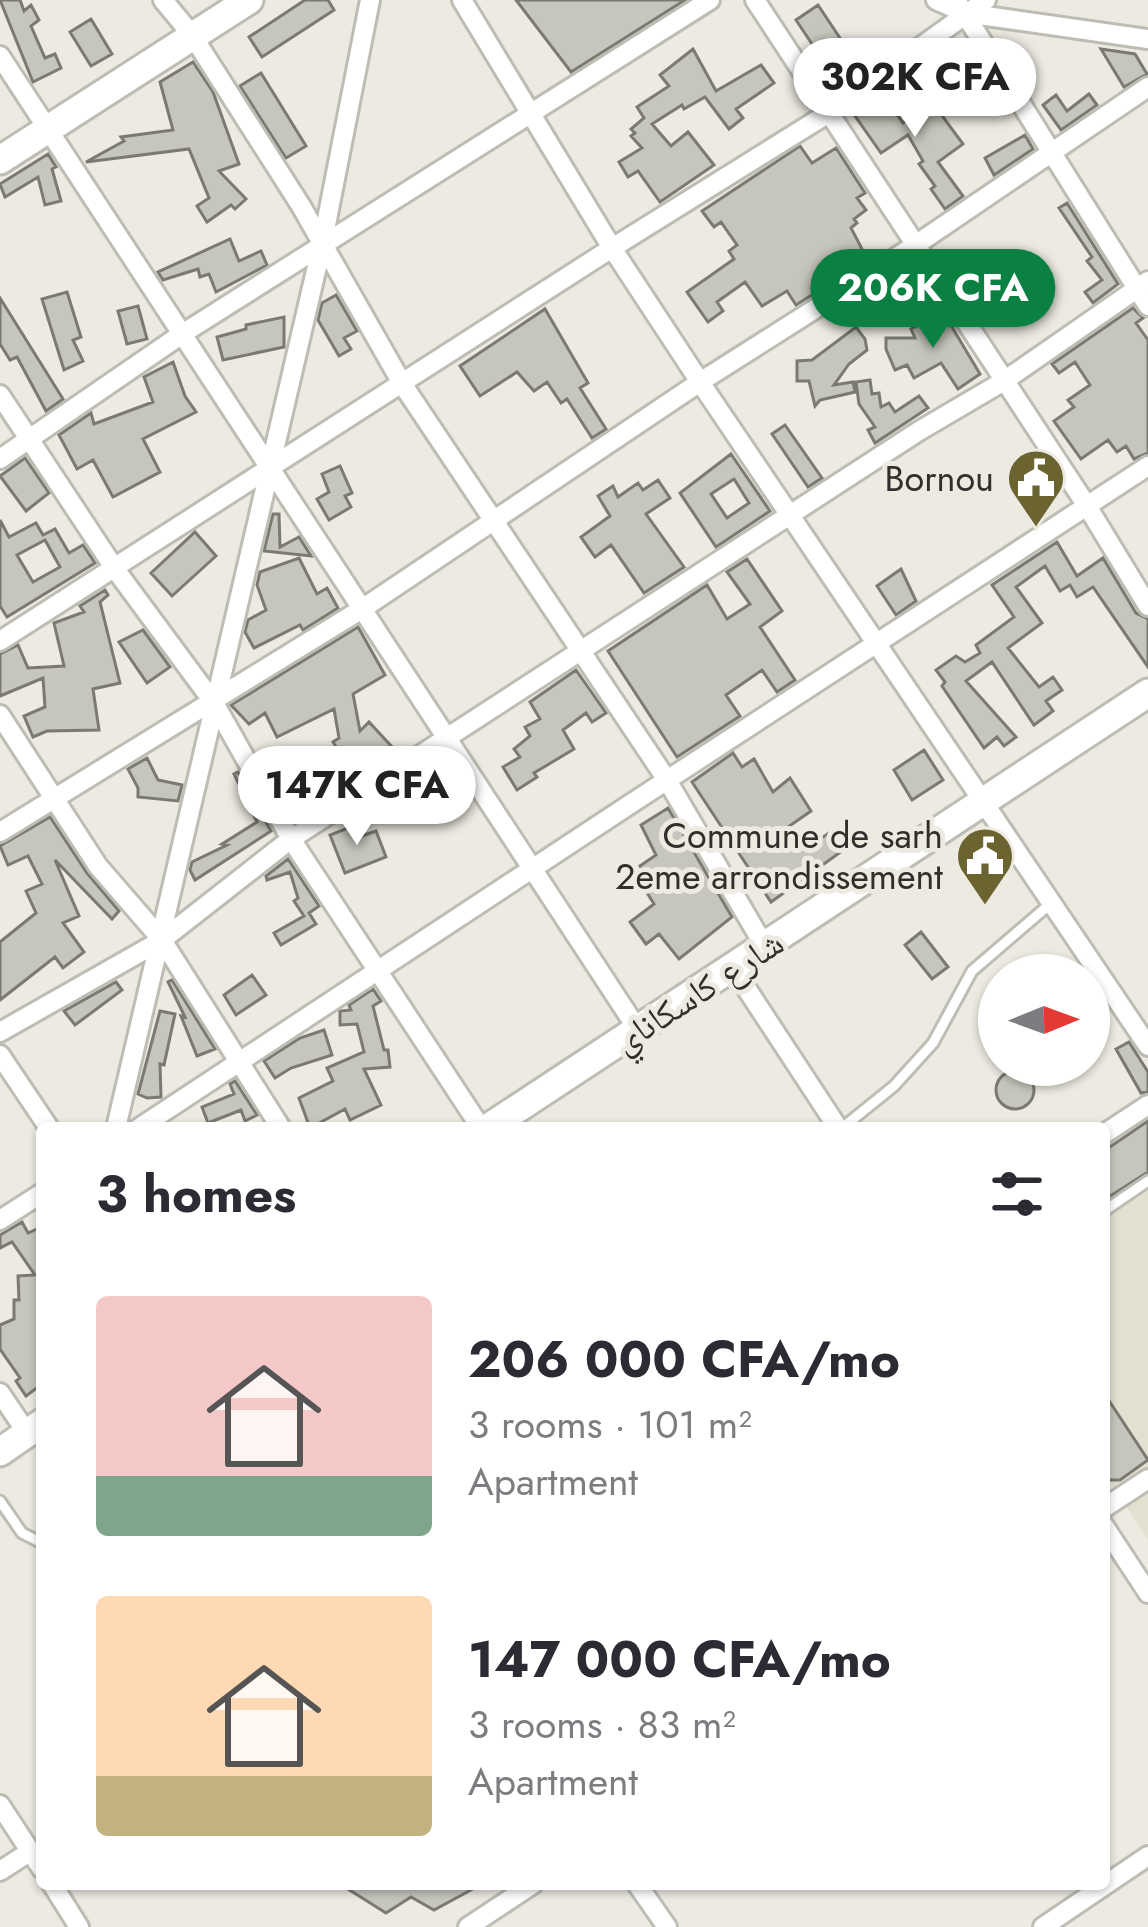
<!DOCTYPE html>
<html lang="en">
<head>
<meta charset="utf-8">
<style>
  :root { --surface:#fff; --page:#f2f2f3; --text:#2b2b33; --muted:#7c7c81; --accent:#0b8043 }
  body { margin:0; font-family:Jost,"Noto Naskh Arabic",sans-serif; background:var(--page); color:var(--text); height:100vh; display:flex; flex-direction:column; font-size:45px; white-space:nowrap }
  * { box-sizing:border-box; margin:0 }
  p { font-size:39px; color:var(--muted) }
  .icon { flex:none; width:66px; height:66px; fill:none; stroke:currentColor; stroke-width:2; stroke-linecap:round; stroke-linejoin:round }
  .map { position:relative; flex:1; overflow:hidden }
  .details { position:absolute; left:36px; top:1122px; width:1074px; height:768px; display:flex; flex-direction:column; background:var(--surface); border-radius:12px; box-shadow:0 3px 9px #0004 }
  .details>* { flex:none }
  .needle { width:78px; rotate:89deg }
  .tools { position:absolute; left:978px; top:954px; display:grid; gap:24px }
  .tools a { display:grid; place-items:center; width:132px; height:132px; border-radius:50%; background:var(--surface); box-shadow:0 3px 9px #0004; font-size:60px }
  .price { position:absolute; translate:-50% -102px; padding:0 27px; border-radius:42px; background:#fff; color:#222; font-size:39px; line-height:78px; filter:drop-shadow(0 3px 6px #0008) }
  .price::after { content:''; position:absolute; left:50%; top:72px; width:36px; height:27px; margin-left:-18px; background:inherit; clip-path:polygon(0 0,100% 0,50% 100%) }
  .price.selected { background:var(--accent); color:#fff }
  ul { padding:0; list-style:none }
  li { display:flex; align-items:center; gap:36px; height:300px; padding:0 60px }
  li span { display:grid; place-items:center; flex:none; width:336px; height:240px; border-radius:12px; color:#555 }
  li>.icon { margin-inline-start:auto }
  span .icon { width:144px; height:144px; fill:#fffc; stroke-width:1 }
  li b { font-size:51px }
  h2 { display:flex; justify-content:space-between; align-items:center; height:144px; padding:0 60px; font-size:51px }
  .map>svg:first-child { display:block }
  .built { fill:#e2e0cf }
  .building { fill:#c7c6bd; stroke:#7b7a72; stroke-width:3; fill-rule:evenodd }
  .lines { fill:none; stroke-linecap:round; stroke-linejoin:round }
  .lane-casing { stroke:#bebdb4; stroke-width:15 }
  .street-casing { stroke:#bebdb4; stroke-width:24 }
  .secondary-casing { stroke:#bebdb4; stroke-width:33 }
  .lane { stroke:#fff; stroke-width:9 }
  .street { stroke:#fff; stroke-width:18 }
  .secondary { stroke:#fff; stroke-width:27 }
  .labels { text-anchor:middle; stroke-width:10; stroke-linejoin:round; paint-order:stroke }
  .poi-label { font-size:36px; fill:#302f2c; stroke:#eceae1; text-anchor:end }
  .street-label { font-size:36px; fill:#302f2c; stroke:#eceae1 }
</style>
</head>
<body>
<div class="map">
<svg width="1148" height="1927" viewBox="0 0 1148 1927">
  <rect width="100%" height="100%" fill="#eceae1"/>
  <path class="built" d="M 1148,1121 L 1148,1539 L 1104,1473 L 1104,1151 Z"/>
  <path class="building" d="M 0,0 L 20,0 L 24,11 L 31,5 L 39,20 L 31,26 L 45,58 L 55,54 L 61,68 L 33,82 Z
    M 305,0 L 328,0 L 334,10 L 262,57 L 249,37 Z
    M 516,0 L 685,0 L 571,72 Z
    M 818,5 L 846,47 L 834,55 L 824,40 L 814,47 L 796,20 Z
    M 91,19 L 112,54 L 91,66 L 70,32 Z
    M 693,49 L 716,91 L 761,65 L 774,83 L 736,109 L 743,118 L 729,129 L 705,97 L 684,109 L 682,105 L 652,124 L 671,146 L 688,132 L 714,165 L 660,202 L 638,171 L 628,177 L 619,162 L 642,148 L 631,136 L 635,133 L 631,129 L 644,118 L 637,107 L 669,86 L 660,75 Z
    M 1101,49 L 1135,54 L 1147,74 L 1124,87 Z
    M 193,62 L 213,92 L 239,164 L 219,171 L 246,199 L 235,209 L 231,205 L 207,222 L 197,206 L 209,198 L 189,149 L 86,162 L 124,141 L 121,137 L 173,130 L 160,82 Z
    M 261,73 L 306,146 L 286,158 L 240,86 Z
    M 881,92 L 903,123 L 932,102 L 963,144 L 938,162 L 963,196 L 945,209 L 931,189 L 935,186 L 919,164 L 923,161 L 908,135 L 881,153 L 853,113 Z
    M 1089,94 L 1097,105 L 1061,130 L 1043,105 L 1056,95 L 1067,111 Z
    M 1025,135 L 1033,149 L 994,175 L 985,158 Z
    M 800,146 L 812,163 L 836,148 L 865,193 L 857,198 L 866,210 L 854,219 L 857,223 L 851,228 L 863,251 L 854,257 L 859,265 L 796,305 L 787,291 L 762,306 L 745,282 L 717,302 L 723,311 L 708,322 L 687,292 L 734,259 L 729,251 L 737,245 L 721,222 L 714,227 L 702,211 Z
    M 48,154 L 56,167 L 52,169 L 61,201 L 45,205 L 38,177 L 5,197 L 0,184 Z
    M 1067,203 L 1118,284 L 1093,303 L 1085,292 L 1102,280 L 1087,261 L 1092,257 L 1059,208 Z
    M 230,239 L 239,261 L 261,251 L 267,265 L 216,292 L 209,274 L 200,277 L 198,269 L 163,280 L 158,272 Z
    M 67,292 L 81,337 L 73,340 L 83,361 L 64,370 L 42,299 Z
    M 336,295 L 357,331 L 344,338 L 351,349 L 339,356 L 318,320 L 322,303 Z
    M 0,298 L 63,399 L 46,411 L 17,357 L 10,360 L 0,344 Z
    M 138,306 L 147,339 L 127,344 L 118,311 Z
    M 1133,308 L 1143,318 L 1136,323 L 1148,340 L 1148,453 L 1134,459 L 1126,446 L 1117,452 L 1108,440 L 1081,459 L 1054,421 L 1074,407 L 1068,400 L 1090,385 L 1075,362 L 1059,373 L 1052,364 Z
    M 545,309 L 588,383 L 580,388 L 606,429 L 592,438 L 567,399 L 561,403 L 547,382 L 534,391 L 517,372 L 480,396 L 460,366 Z
    M 943,312 L 980,374 L 958,389 L 941,363 L 914,378 L 907,365 L 895,370 L 886,349 L 886,338 L 915,338 L 911,329 Z
    M 284,317 L 284,347 L 223,360 L 217,337 L 246,329 L 246,325 Z
    M 856,327 L 865,339 L 867,350 L 849,364 L 834,385 L 853,382 L 855,392 L 820,400 L 815,406 L 809,381 L 797,381 L 797,361 L 812,360 Z
    M 173,362 L 185,396 L 196,412 L 143,439 L 160,472 L 113,497 L 93,460 L 77,469 L 59,435 L 91,413 L 94,424 L 153,402 L 144,377 Z
    M 870,380 L 872,394 L 879,393 L 881,407 L 889,403 L 895,412 L 919,396 L 928,408 L 875,443 L 868,430 L 875,427 L 859,404 L 856,382 Z
    M 785,425 L 822,478 L 808,487 L 772,434 Z
    M 731,454 L 770,511 L 716,547 L 680,493 ZM 734,479 L 749,503 L 727,518 L 711,494 Z
    M 25,458 L 49,493 L 26,511 L 0,476 Z
    M 340,466 L 352,493 L 345,496 L 351,507 L 329,520 L 317,499 L 329,492 L 322,474 Z
    M 658,480 L 670,498 L 646,514 L 684,567 L 644,593 L 611,545 L 595,557 L 581,537 L 610,516 L 598,496 L 613,486 L 618,497 L 638,483 L 643,490 Z
    M 273,514 L 279,514 L 280,547 L 299,537 L 311,556 L 264,551 Z
    M 0,520 L 9,537 L 36,523 L 43,535 L 55,529 L 69,553 L 83,545 L 95,563 L 7,617 L 0,606 ZM 45,540 L 60,567 L 33,582 L 17,555 Z
    M 195,532 L 216,556 L 172,596 L 151,573 Z
    M 1057,542 L 1077,576 L 1103,558 L 1136,613 L 1148,619 L 1148,667 L 1093,587 L 1077,597 L 1070,585 L 1060,591 L 1045,566 L 1016,587 L 1042,623 L 1008,648 L 1039,687 L 1053,677 L 1062,690 L 1046,701 L 1053,711 L 1034,725 L 992,662 L 966,681 L 1016,737 L 1004,746 L 997,737 L 984,748 L 942,686 L 945,682 L 936,670 L 956,656 L 965,662 L 980,653 L 976,645 L 1014,617 L 992,585 Z
    M 299,558 L 317,594 L 327,588 L 338,608 L 303,630 L 300,625 L 254,648 L 245,632 L 248,620 L 266,610 L 257,585 L 260,572 Z
    M 747,559 L 782,611 L 760,627 L 795,680 L 777,692 L 762,670 L 726,695 L 740,716 L 677,757 L 608,651 L 707,585 L 727,619 L 750,604 L 727,572 Z
    M 901,569 L 916,601 L 896,615 L 877,586 Z
    M 105,590 L 108,595 L 100,602 L 120,683 L 93,689 L 99,730 L 47,731 L 33,737 L 24,716 L 45,707 L 43,678 L 0,696 L 0,654 L 18,645 L 28,668 L 64,666 L 54,623 L 84,612 L 80,606 Z
    M 358,627 L 385,675 L 353,694 L 360,731 L 369,722 L 393,748 L 374,765 L 321,793 L 323,797 L 297,811 L 284,787 L 311,773 L 314,779 L 346,763 L 333,742 L 339,738 L 334,709 L 277,737 L 265,713 L 249,724 L 231,705 Z
    M 143,630 L 170,667 L 147,683 L 119,642 Z
    M 576,670 L 606,713 L 592,722 L 586,713 L 563,730 L 574,749 L 534,773 L 537,777 L 517,790 L 503,767 L 520,757 L 514,749 L 530,736 L 525,727 L 540,719 L 530,702 Z
    M 924,750 L 943,780 L 912,800 L 894,770 Z
    M 733,753 L 742,767 L 754,759 L 773,792 L 790,778 L 811,811 L 788,827 L 804,850 L 829,833 L 842,851 L 771,902 L 692,782 Z
    M 147,758 L 158,780 L 182,785 L 178,801 L 138,797 L 138,788 L 128,769 Z
    M 238,772 L 271,831 L 195,880 L 190,870 L 192,862 L 227,845 L 222,844 L 257,822 L 234,774 Z
    M 668,808 L 732,917 L 679,959 L 659,934 L 646,944 L 630,922 L 654,904 L 646,891 L 652,886 L 640,866 L 656,855 L 641,825 Z
    M 50,817 L 87,873 L 119,911 L 112,919 L 55,860 L 79,916 L 63,923 L 84,952 L 63,968 L 55,957 L 0,1000 L 0,942 L 36,913 L 26,891 L 42,884 L 28,856 L 8,865 L 0,846 Z
    M 358,824 L 362,836 L 376,831 L 386,857 L 345,873 L 330,835 Z
    M 288,859 L 319,906 L 309,913 L 316,924 L 281,945 L 274,933 L 304,916 L 294,901 L 298,898 L 290,872 L 267,880 L 266,876 Z
    M 921,932 L 948,967 L 932,979 L 905,945 Z
    M 252,975 L 266,995 L 236,1015 L 224,995 Z
    M 172,980 L 215,1049 L 197,1056 L 181,1016 L 185,1017 L 168,982 Z
    M 116,982 L 122,990 L 75,1025 L 64,1011 Z
    M 373,989 L 381,1001 L 373,1006 L 384,1050 L 388,1050 L 390,1067 L 364,1069 L 381,1105 L 350,1120 L 345,1109 L 310,1128 L 299,1098 L 333,1081 L 327,1068 L 364,1052 L 357,1024 L 340,1025 L 340,1011 L 351,1010 L 349,1005 Z
    M 160,1011 L 175,1014 L 164,1065 L 160,1064 L 161,1097 L 147,1098 L 138,1094 Z
    M 324,1030 L 332,1055 L 291,1068 L 275,1078 L 264,1061 L 300,1038 Z
    M 1129,1042 L 1148,1072 L 1148,1092 L 1141,1093 L 1116,1049 Z
    M996 1090a19 19 0 1 1 38 0a19 19 0 1 1-38 0Z
    M 235,1081 L 257,1115 L 245,1121 L 241,1110 L 208,1123 L 202,1107 L 234,1094 L 230,1084 Z
    M 1148,1121 L 1148,1172 L 1104,1200 L 1104,1151 Z
    M 22,1222 L 28,1233 L 37,1229 L 42,1242 L 42,1384 L 26,1396 L 16,1381 L 20,1378 L 0,1349 L 0,1325 L 14,1319 L 14,1300 L 19,1300 L 18,1276 L 35,1275 L 12,1242 L 0,1248 L 0,1235 Z
    M 1104,1393 L 1148,1460 L 1120,1480 L 1109,1480 L 1104,1472 Z
    M 340,1884 L 482,1884 L 434,1910 L 411,1897 L 386,1913 Z"/>
  <g class="lines">
    <g class="lane-casing">
      <path id="lane" d="M 842,1128 L 894,1086 L 933,1043 L 972,971 L 1050,904
        M 1104,1211 L 1148,1181
        M 0,1501 L 22,1533 L 42,1543"/>
    </g>
    <g class="street-casing">
      <path id="street" d="M 163,0 L 192,35 L 301,206 L 403,385 L 667,780 L 765,947
        M 462,0 L 612,248 L 700,382 L 1148,1046
        M 755,0 L 1087,506 L 1148,606
        M 936,0 L 965,13 L 1148,39
        M 956,0 L 1148,306
        M 0,56 L 638,1030
        M 0,395 L 115,569 L 214,703 L 291,839 L 481,1128
        M 0,459 L 182,334 L 710,0
        M 0,641 L 612,248 L 827,114 L 986,0
        M 0,715 L 98,866 L 162,940 L 281,1128
        M 0,832 L 362,609 L 700,382 L 914,246 L 1148,87
        M 733,968 L 838,1128
        M 0,1032 L 162,940 L 291,839 L 919,431 L 1004,381 L 1148,281
        M 0,1055 L 49,1128
        M 116,1128 L 322,245 L 370,0
        M 139,1128 C 474,905 811,686 1148,466
        M 1104,1134 L 1148,1105
        M 0,1220 L 42,1193
        M 0,1393 L 27,1433
        M 1104,1508 L 1148,1479
        M 1104,1526 L 1148,1593
        M 0,1805 L 42,1869
        M 0,1871 L 31,1851
        M 52,1884 L 79,1927
        M 637,1884 L 667,1927
        M 468,1927 L 533,1884
        M 1043,1927 L 1148,1856"/>
    </g>
    <g class="secondary-casing">
      <path id="secondary" d="M 0,160 L 249,0
        M 488,1128 L 1148,693
        M 0,1452 L 42,1423"/>
    </g>
    <use href="#lane" class="lane"/>
    <use href="#street" class="street"/>
    <use href="#secondary" class="secondary"/>
  </g>
  <defs>
    <g id="civic-pin" transform="scale(3)"><path d="M0 17L-7.5 6A9.5 9.5 0 1 1 7.5 6Z" fill="#6c6430" stroke="#eceae1"/><path d="M-.6-6.5H3V-4.5H.6V-3L4-1V1h2V6H-6V1h2V-1L-.6-3ZM-1.2 2.5V6h2.4V2.5Z" fill="#fff"/></g>
  </defs>
  <g fill-rule="evenodd">
    <use href="#civic-pin" x="1036" y="478"/>
    <use href="#civic-pin" x="985" y="856"/>
  </g>
  <g class="labels">
    <g class="poi-label">
      <text x="994" y="491">Bornou</text>
      <text x="943" y="848">Commune de sarh<tspan x="943" dy="41">2eme arrondissement</tspan></text>
    </g>
    <g class="street-label">
      <text transform="translate(698 991) rotate(-33)" y="13">شارع كاسكاناي</text>
    </g>
  </g>
</svg>
<div class="tools">
<a><svg class="needle" viewBox="-14 -14 28 28"><path d="M0-13l5 13h-10z" fill="#e53935"/><path d="M0 13l5-13h-10z" fill="#7c7c81"/></svg></a>
</div>
<b class="price" style="left:915px;top:140px">302K CFA</b>
<b class="price selected" style="left:933px;top:351px">206K CFA</b>
<b class="price" style="left:357px;top:848px">147K CFA</b>
<section class="details">
<h2>3 homes<svg class="icon" aria-label="filters" viewBox="0 0 24 24"><path d="M4 7h16M4 17h16"/><circle cx="9" cy="7" r="2"/><circle cx="15" cy="17" r="2"/></svg></h2>
<ul>
<li><span style="background:linear-gradient(#f6c9c9 75%,#7fa58c 0)"><svg class="icon" aria-label="home" viewBox="0 0 24 24"><path d="M3 11l9-7 9 7M6 9v11h12V9"/></svg></span><div><b>206 000 CFA/mo</b><p>3 rooms · 101 m²</p><p>Apartment</p></div></li>
<li><span style="background:linear-gradient(#ffd9b3 75%,#c2b280 0)"><svg class="icon" aria-label="home" viewBox="0 0 24 24"><path d="M3 11l9-7 9 7M6 9v11h12V9"/></svg></span><div><b>147 000 CFA/mo</b><p>3 rooms · 83 m²</p><p>Apartment</p></div></li>
</ul>
</section>
</div>
</body>
</html>
